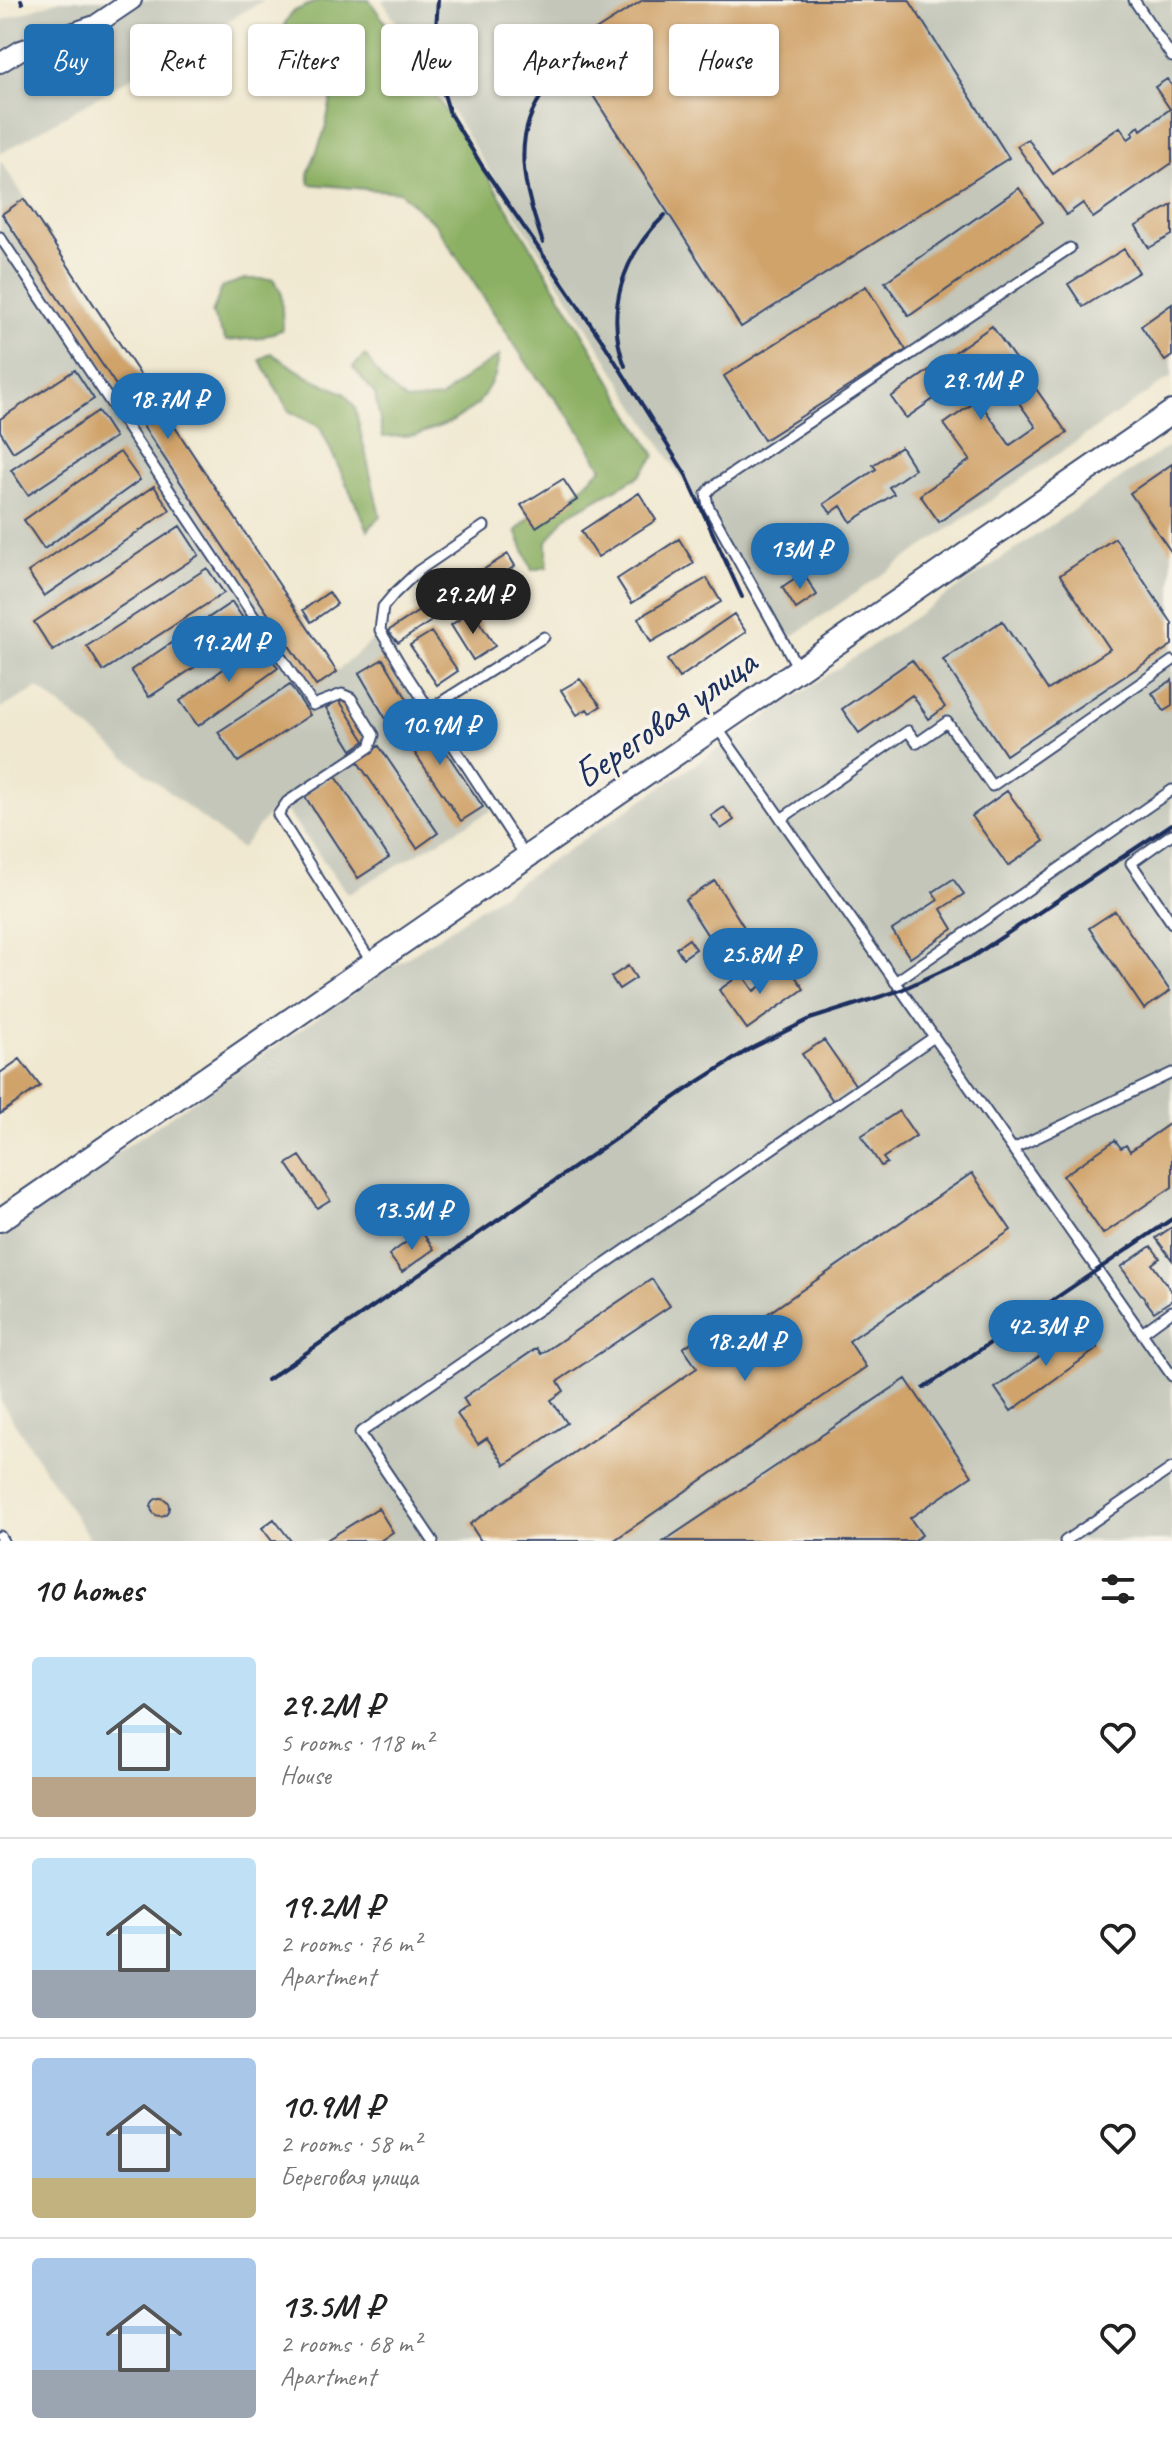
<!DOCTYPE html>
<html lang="en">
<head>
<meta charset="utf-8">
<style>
  :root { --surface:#fff; --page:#f6f6f6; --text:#222; --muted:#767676; --line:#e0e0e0; --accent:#1f6fb2 }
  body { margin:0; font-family:Caveat,sans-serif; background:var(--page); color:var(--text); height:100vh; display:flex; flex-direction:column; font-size:30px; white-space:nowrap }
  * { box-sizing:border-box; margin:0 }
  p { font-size:26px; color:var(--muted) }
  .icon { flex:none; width:44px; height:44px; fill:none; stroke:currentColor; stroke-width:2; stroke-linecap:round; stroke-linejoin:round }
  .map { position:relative; height:1541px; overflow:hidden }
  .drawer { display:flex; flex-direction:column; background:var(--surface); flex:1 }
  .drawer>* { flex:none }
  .guide { position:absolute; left:24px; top:24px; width:1124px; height:72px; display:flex; gap:16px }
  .price { position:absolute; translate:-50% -68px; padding:0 18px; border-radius:28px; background:var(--accent); color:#fff; font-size:26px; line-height:52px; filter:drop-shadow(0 2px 4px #0008) }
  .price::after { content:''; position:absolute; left:50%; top:48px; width:24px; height:18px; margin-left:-12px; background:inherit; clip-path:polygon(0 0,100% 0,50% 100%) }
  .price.selected { background:#222; color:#fff }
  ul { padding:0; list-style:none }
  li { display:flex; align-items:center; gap:24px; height:200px; padding:0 32px }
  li+li { border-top:2px solid var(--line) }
  li span { display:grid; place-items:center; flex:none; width:224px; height:160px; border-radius:8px; color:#555 }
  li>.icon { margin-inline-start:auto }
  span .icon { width:96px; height:96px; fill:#fffc; stroke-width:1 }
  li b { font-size:34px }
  h2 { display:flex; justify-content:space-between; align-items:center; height:96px; padding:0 32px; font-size:34px }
  .chip { padding:0 28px; border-radius:8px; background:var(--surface); box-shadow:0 2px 6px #0004; font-size:28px; line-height:72px }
  .chip.selected { background:var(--accent); color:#fff }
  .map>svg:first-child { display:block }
  .industrial { fill:#c3c6b9 }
  .forest { fill:#8cb064; stroke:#547061; stroke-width:2 }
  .building { fill:#d0a36a }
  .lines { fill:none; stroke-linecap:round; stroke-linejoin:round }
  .service-casing { stroke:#3b4b6f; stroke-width:13 }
  .minor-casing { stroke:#3b4b6f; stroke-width:22 }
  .tertiary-casing { stroke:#3b4b6f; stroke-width:26 }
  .service { stroke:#fff; stroke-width:9 }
  .minor { stroke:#fff; stroke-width:18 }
  .tertiary { stroke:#fff; stroke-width:22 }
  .rail { stroke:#1b2f5e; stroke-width:4 }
  .labels { text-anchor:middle; stroke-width:7; stroke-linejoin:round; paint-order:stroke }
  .street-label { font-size:40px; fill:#1b2f5e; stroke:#f7f3e8 }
</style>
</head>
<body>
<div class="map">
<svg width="1172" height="1541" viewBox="0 0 1172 1541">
  <rect width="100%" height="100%" fill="#f7f3e8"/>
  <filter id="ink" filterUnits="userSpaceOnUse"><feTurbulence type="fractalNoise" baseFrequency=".0125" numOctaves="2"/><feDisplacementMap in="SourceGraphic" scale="16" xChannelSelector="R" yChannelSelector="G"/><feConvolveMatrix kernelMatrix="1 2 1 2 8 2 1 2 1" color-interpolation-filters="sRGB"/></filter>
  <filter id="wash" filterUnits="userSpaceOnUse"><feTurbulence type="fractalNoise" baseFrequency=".006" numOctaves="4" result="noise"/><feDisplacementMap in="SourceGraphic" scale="32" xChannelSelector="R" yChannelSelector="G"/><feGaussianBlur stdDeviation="1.8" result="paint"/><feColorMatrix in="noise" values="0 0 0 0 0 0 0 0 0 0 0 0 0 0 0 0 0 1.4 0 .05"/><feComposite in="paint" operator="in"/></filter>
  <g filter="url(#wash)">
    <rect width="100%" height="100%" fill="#f0e8d0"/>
    <path class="industrial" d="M 60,0 L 264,0 L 0,154 L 0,21 Z
      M 382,0 L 1172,0 L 1172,376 L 784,642 Z
      M 0,160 L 337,671 L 374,639 L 492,810 L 348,894 L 279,801 L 241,849 L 38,688 L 0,709 Z
      M 1172,444 L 1172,1541 L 91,1541 L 0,1400 L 0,1231 Z"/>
    <path class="forest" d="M 320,0 L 369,0 C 475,145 564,302 655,456 L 639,476 L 566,516 L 547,541 L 547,567 L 532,570 L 516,531 L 529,518 L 564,504 L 602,468 L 572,419 L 532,371 L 436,225 L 400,192 L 310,184 L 308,174 L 325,130 L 331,99 L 312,50 L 284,25 L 292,12 Z
      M 245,279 L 273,279 L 281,292 L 283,329 L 260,338 L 226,341 L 212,314 L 222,287 Z
      M 271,353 L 307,376 L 344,393 L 355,408 L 380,516 L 368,530 L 320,427 L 289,411 L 260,360 Z
      M 365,355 L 382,380 L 406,401 L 441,398 L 466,377 L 499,356 L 495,376 L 478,404 L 453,421 L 417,435 L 383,437 L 375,394 L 353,367 Z"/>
    <g id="blocks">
      <path class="building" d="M 643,0 L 909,0 L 1009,158 L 741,327 L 564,50 Z
        M 1167,79 L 1172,86 L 1172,163 L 1093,218 L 1083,203 L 1066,215 L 1017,146 L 1028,139 L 1053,174 L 1120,127 L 1128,139 L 1134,135 L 1132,132 L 1139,126 L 1141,130 L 1170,109 L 1155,87 Z
        M 1019,188 L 1043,222 L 909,316 L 885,282 Z
        M 24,199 L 337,672 L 316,686 L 2,214 Z
        M 1172,205 L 1172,235 L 1149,248 L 1136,226 Z
        M 1124,249 L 1139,272 L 1083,307 L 1068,284 Z
        M 866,286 L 906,350 L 764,440 L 724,376 Z
        M 1172,304 L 1172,356 L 1165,361 L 1141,326 Z
        M 992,326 L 1067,433 L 939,522 L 920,495 L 970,460 L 944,424 L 978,400 L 1010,445 L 1036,427 L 993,366 L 984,364 L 906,418 L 891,397 Z
        M 75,370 L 94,399 L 13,452 L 0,431 L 0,419 Z
        M 98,411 L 115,437 L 28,495 L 11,470 Z
        M 901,447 L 915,469 L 889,487 L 894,494 L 851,522 L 841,506 L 831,513 L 824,504 L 876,469 L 873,465 Z
        M 120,452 L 140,480 L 44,549 L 24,520 Z
        M 1172,464 L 1172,553 L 1130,493 Z
        M 563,479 L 577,500 L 536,527 L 521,505 Z
        M 154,486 L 170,510 L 44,596 L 28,572 Z
        M 639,493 L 656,520 L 598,557 L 581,531 Z
        M 180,526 L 199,555 L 53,651 L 34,622 Z
        M 1115,538 L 1172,623 L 1172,645 L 1006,755 L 943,660 L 1002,621 L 1048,690 L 1110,649 L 1060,575 Z
        M 679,539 L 694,563 L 632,603 L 617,579 Z
        M 508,554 L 515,566 L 398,643 L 388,631 Z
        M 207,568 L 224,593 L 103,671 L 87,646 Z
        M 803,573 L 817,595 L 796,609 L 782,587 Z
        M 707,578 L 721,602 L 651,642 L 638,618 Z
        M 329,592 L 337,604 L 311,622 L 303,610 Z
        M 232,602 L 251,630 L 149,697 L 131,670 Z
        M 472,611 L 495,646 L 473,660 L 451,625 Z
        M 734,614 L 746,632 L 679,678 L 667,660 Z
        M 431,632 L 458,671 L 437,685 L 410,645 Z
        M 260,642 L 278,668 L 198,726 L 180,701 Z
        M 383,659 L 410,704 L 386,719 L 359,673 Z
        M 912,660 L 945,707 L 929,719 L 912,695 L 859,733 L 842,709 Z
        M 580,679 L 601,706 L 590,713 L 587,709 L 577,715 L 561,690 Z
        M 1172,680 L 1172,706 L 1164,711 L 1152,693 Z
        M 290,685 L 310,715 L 238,762 L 218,732 Z
        M 339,700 L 365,741 L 352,750 L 326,708 Z
        M 420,713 L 483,807 L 461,821 L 398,728 Z
        M 379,746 L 438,833 L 417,848 L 357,761 Z
        M 335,775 L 389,858 L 358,878 L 304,795 Z
        M 1007,791 L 1044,841 L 1008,866 L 972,816 Z
        M 724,807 L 734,820 L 721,829 L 711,816 Z
        M 953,879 L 964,894 L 941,909 L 953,929 L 910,958 L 892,930 L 938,900 L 933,892 Z
        M 715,881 L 752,940 L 723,959 L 685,900 Z
        M 1115,911 L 1170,991 L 1144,1009 L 1089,928 Z
        M 689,939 L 696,949 L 683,958 L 676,948 Z
        M 628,966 L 636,978 L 619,989 L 611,977 Z
        M 788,966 L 804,989 L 747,1029 L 719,990 L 742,974 L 754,991 Z
        M 824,1040 L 856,1086 L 833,1101 L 802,1054 Z
        M 20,1059 L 40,1086 L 0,1114 L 0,1073 Z
        M 899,1111 L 916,1136 L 883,1158 L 887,1163 L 881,1166 L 861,1136 Z
        M 1172,1122 L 1172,1187 L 1103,1234 L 1063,1176 L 1115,1140 L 1121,1148 L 1126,1145 L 1130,1151 Z
        M 300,1156 L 330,1200 L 317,1208 L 287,1164 Z
        M 972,1173 L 1011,1230 L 849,1341 L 866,1367 L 613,1541 L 481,1541 L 470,1524 L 697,1368 L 683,1348 L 711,1329 L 722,1345 Z
        M 1172,1227 L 1172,1260 L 1156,1238 Z
        M 421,1231 L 434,1249 L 402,1272 L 389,1255 Z
        M 1151,1246 L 1160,1258 L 1152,1264 L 1172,1292 L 1172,1300 L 1154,1312 L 1121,1267 Z
        M 652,1279 L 670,1306 L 558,1381 L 564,1391 L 551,1400 L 567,1423 L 505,1465 L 487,1438 L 478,1444 L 457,1414 L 468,1406 L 463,1398 L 537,1348 L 541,1354 Z
        M 1082,1326 L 1098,1348 L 1011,1411 L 995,1388 Z
        M 906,1379 L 972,1476 L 910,1518 L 922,1535 L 913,1541 L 664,1541 Z
        M151 1507a9 9 0 1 1 18 0a9 9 0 1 1-18 0Z
        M 378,1508 L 393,1532 L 380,1541 L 325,1541 Z
        M 274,1519 L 291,1541 L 272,1541 L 262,1528 Z"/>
    </g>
  </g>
  <g filter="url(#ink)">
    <use href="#blocks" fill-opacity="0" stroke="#3b4b6f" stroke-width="2"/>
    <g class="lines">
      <g class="service-casing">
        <path id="service" d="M 1134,0 L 1172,57
          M 0,237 L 313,705 L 342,694 L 351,698 L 374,735 L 370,747 L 287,802 L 278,815 L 372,963
          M 484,526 L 418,571 L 394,594 L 383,607 L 380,630 L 403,669 L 526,857
          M 798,668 L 708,506 L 706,494 L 712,487 L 1070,248
          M 430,709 L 544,637
          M 716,726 L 1172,1376
          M 781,819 L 908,731 L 917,743 L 947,722 L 992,786 L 1172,661
          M 1172,834 L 1131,863 L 1172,923
          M 895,982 L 1172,790
          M 1013,1149 L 1172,1073
          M 1142,1333 L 1172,1311
          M 0,1536 L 3,1541
          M 433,1541 L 360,1433 L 934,1037
          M 1065,1541 L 1172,1468"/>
      </g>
      <g class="minor-casing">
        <path id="minor" d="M 0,63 L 21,50 L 95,25 L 132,0"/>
      </g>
      <g class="tertiary-casing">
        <path id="tertiary" d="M 0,1220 L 1172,412"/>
      </g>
      <use href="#service" class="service"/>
      <use href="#minor" class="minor"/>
      <use href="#tertiary" class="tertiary"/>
      <path class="rail" d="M 21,0 L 22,3
        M 438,0 L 436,29 L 440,81 L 450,114 L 482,166 L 605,345 L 686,475 L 742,597
        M 543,243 C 525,190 508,137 547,88 C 553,80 562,74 569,67
        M 625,366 C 604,311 623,255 665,215
        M 267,1380 L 690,1087 L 748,1050 L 810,1019 L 901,990 L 972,957 L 1172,824
        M 924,1388 L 1172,1219"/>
    </g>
  </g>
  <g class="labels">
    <g class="street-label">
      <text transform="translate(664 718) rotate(-35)" y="14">Береговая улица</text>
    </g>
  </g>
</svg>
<b class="price" style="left:981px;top:422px">29.1M ₽</b>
<b class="price" style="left:168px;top:441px">18.7M ₽</b>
<b class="price" style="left:800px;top:591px">13M ₽</b>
<b class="price selected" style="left:473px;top:636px">29.2M ₽</b>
<b class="price" style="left:229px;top:684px">19.2M ₽</b>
<b class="price" style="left:440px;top:767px">10.9M ₽</b>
<b class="price" style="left:760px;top:996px">25.8M ₽</b>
<b class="price" style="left:412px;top:1252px">13.5M ₽</b>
<b class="price" style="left:1046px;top:1368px">42.3M ₽</b>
<b class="price" style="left:745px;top:1383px">18.2M ₽</b>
<div class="guide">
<a class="chip selected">Buy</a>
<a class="chip">Rent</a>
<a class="chip">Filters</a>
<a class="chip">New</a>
<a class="chip">Apartment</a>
<a class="chip">House</a>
</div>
</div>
<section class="drawer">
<h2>10 homes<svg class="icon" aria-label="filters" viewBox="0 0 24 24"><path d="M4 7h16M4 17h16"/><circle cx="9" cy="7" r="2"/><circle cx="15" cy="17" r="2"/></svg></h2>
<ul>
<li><span style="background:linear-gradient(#bfe0f5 75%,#b9a48a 0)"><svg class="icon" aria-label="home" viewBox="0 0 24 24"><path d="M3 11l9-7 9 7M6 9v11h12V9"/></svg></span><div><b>29.2M ₽</b><p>5 rooms · 118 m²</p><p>House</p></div><svg class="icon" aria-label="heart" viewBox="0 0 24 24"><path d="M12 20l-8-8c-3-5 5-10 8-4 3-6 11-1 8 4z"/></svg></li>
<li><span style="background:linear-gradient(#bfe0f5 70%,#9aa5b1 0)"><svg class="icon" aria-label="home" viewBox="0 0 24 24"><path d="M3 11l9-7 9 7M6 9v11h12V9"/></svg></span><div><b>19.2M ₽</b><p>2 rooms · 76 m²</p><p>Apartment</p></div><svg class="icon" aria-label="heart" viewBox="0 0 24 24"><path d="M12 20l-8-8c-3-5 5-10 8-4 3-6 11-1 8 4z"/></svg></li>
<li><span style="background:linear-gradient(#a9c7e8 75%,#c2b280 0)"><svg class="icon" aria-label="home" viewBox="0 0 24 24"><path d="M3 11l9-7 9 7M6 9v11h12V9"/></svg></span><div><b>10.9M ₽</b><p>2 rooms · 58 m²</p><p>Береговая улица</p></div><svg class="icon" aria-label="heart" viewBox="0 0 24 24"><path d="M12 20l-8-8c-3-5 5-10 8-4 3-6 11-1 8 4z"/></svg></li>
<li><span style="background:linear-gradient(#a9c7e8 70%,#9aa5b1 0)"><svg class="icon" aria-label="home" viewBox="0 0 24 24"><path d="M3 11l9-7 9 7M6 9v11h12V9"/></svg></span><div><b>13.5M ₽</b><p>2 rooms · 68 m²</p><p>Apartment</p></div><svg class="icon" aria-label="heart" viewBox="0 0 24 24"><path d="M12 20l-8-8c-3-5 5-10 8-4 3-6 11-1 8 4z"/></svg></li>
</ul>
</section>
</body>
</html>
